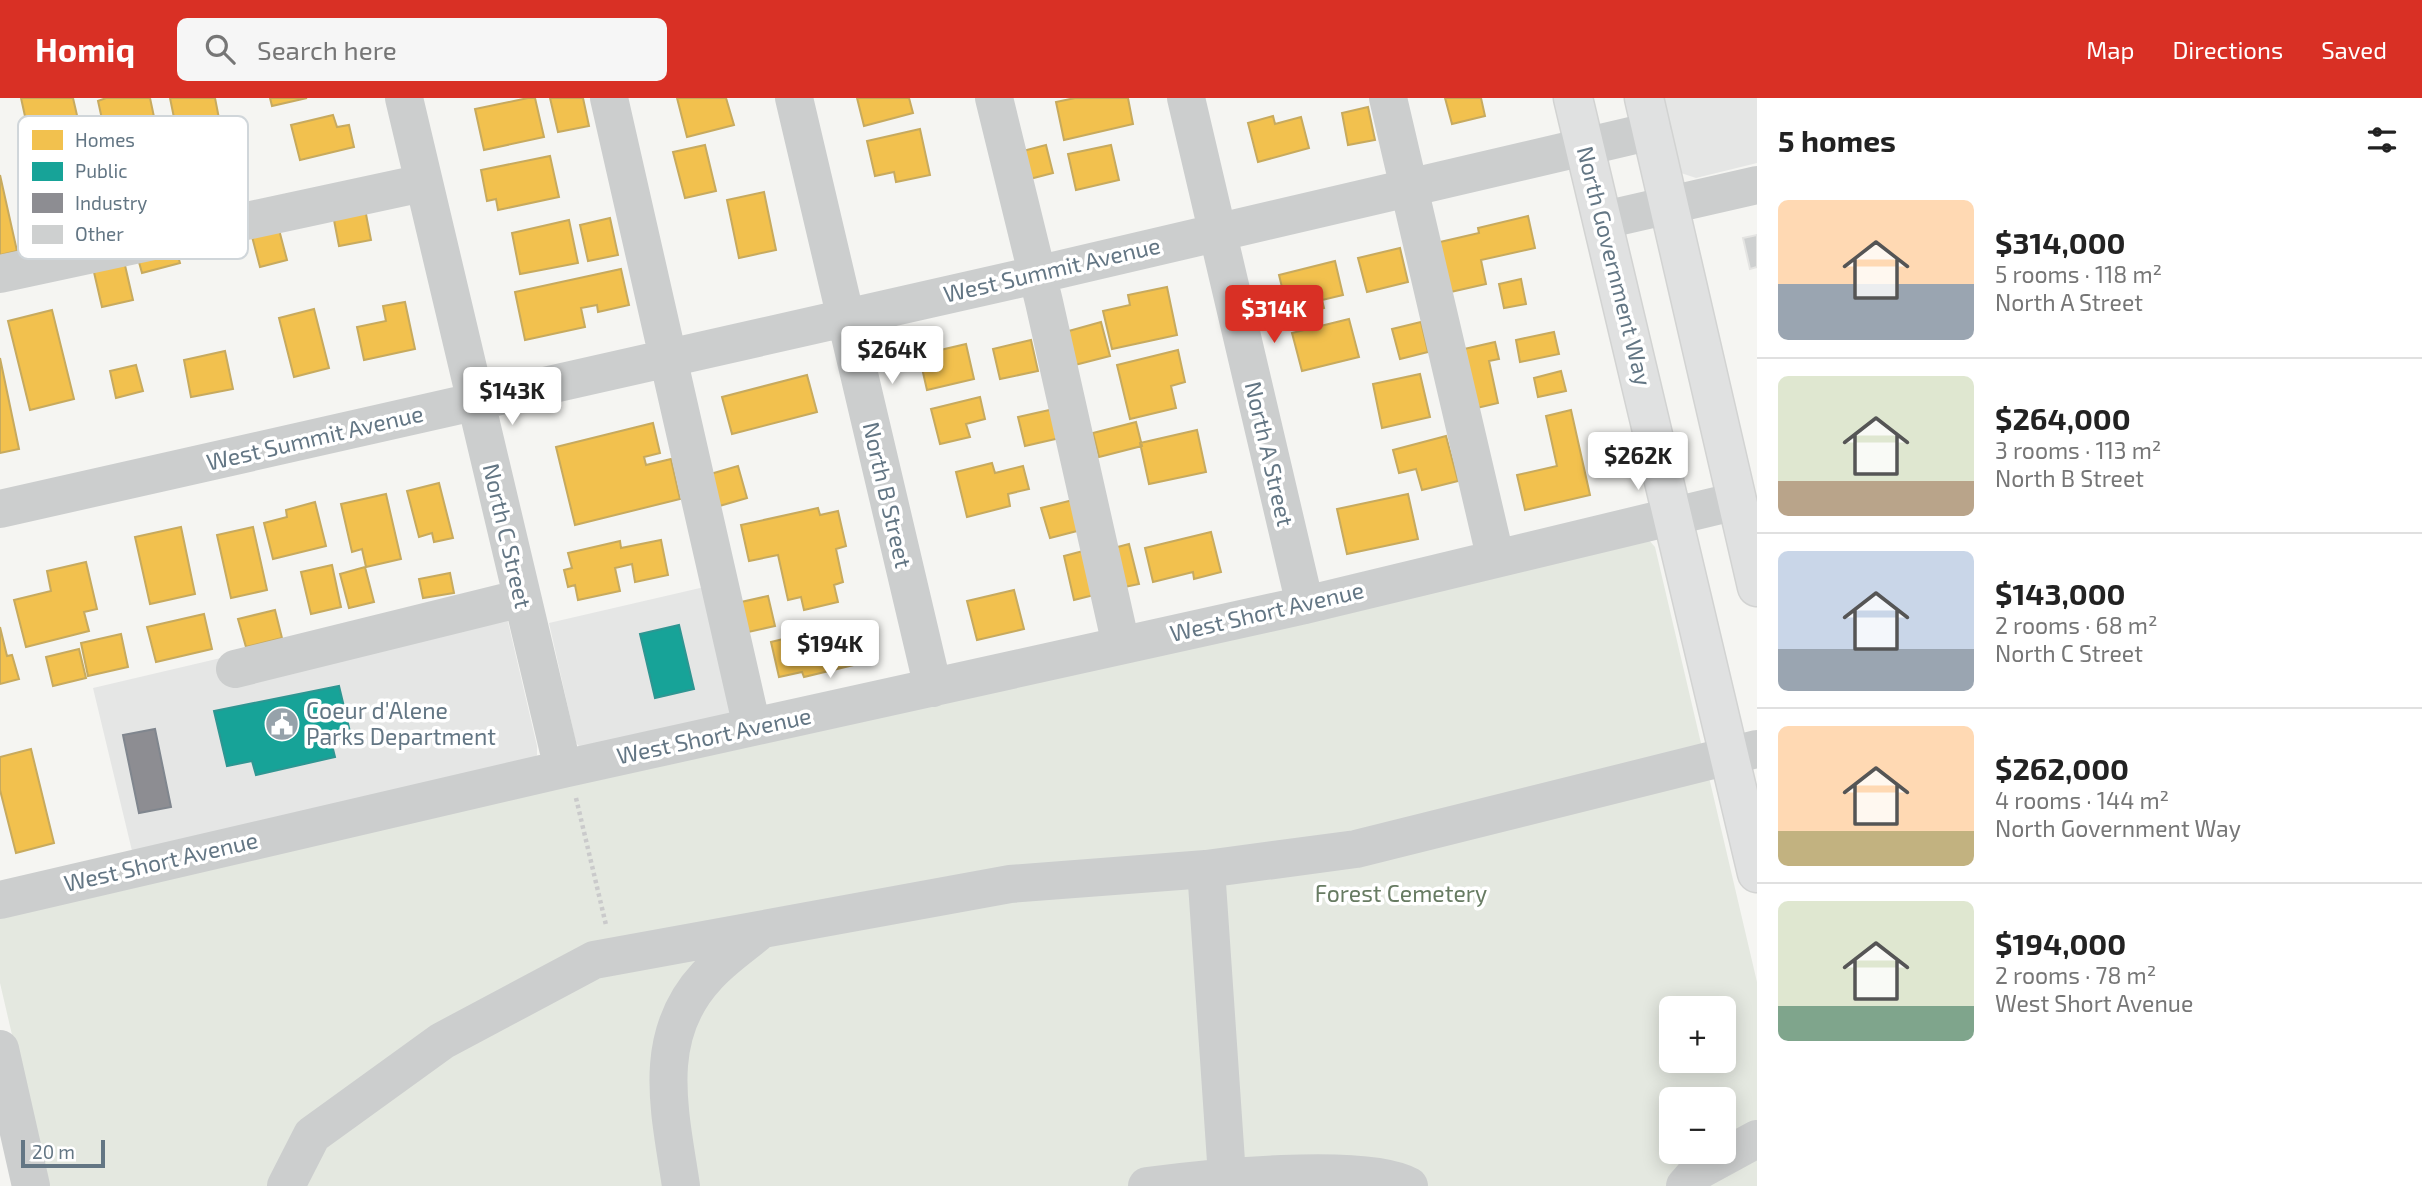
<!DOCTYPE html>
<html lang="en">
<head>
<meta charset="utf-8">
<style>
  :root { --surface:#fff; --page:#f6f6f6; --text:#222; --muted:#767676; --line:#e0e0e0; --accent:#d93025 }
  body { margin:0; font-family:"Exo 2",sans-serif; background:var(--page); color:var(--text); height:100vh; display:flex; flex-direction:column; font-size:26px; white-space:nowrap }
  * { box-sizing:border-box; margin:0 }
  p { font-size:23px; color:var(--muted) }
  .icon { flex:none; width:38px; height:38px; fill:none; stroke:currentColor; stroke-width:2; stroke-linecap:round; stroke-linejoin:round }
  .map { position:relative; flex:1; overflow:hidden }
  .details { display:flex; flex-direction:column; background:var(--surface); width:665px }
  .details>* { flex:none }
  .fabs { position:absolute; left:1659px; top:898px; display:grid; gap:14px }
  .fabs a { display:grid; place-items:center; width:77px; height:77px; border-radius:10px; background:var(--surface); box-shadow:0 4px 18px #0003; font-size:35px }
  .scale { position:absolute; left:21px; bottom:18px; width:84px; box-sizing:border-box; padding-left:7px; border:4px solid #637684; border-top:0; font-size:19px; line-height:24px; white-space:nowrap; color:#637684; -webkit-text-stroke:5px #fff; paint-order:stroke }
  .price { position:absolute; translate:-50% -60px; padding:0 16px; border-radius:7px; background:#fff; color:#222; font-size:23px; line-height:46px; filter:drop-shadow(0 2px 4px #0008) }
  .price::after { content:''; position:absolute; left:50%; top:42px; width:21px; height:16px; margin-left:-10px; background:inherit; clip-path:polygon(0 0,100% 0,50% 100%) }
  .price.on { background:var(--accent); color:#fff }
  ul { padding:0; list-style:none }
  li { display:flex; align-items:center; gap:21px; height:175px; padding:0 21px }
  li+li { border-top:2px solid var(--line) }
  li span { display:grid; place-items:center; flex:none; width:196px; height:140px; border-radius:10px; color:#555 }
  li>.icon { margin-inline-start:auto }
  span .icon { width:84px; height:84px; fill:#fffc; stroke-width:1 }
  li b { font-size:30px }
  h2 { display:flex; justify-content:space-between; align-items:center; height:84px; padding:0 21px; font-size:30px }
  header { display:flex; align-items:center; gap:42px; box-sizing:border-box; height:98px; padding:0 35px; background:var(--accent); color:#fff }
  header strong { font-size:33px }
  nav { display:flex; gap:38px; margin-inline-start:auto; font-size:24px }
  .search { width:490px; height:63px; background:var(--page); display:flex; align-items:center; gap:18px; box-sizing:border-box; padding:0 24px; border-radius:10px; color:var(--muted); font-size:26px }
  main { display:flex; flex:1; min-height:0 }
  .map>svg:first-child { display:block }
  .built { fill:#e5e6e5 }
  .green { fill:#e4e8e0; fill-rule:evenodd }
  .homes { fill:#f2c14e; stroke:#c7aa5e; stroke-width:2 }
  .public { fill:#17a398; stroke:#2e9692; stroke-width:2 }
  .industry { fill:#8d8d92; stroke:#80868e; stroke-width:2 }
  .building { fill:#ced0d0; stroke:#e4e4e2; stroke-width:2 }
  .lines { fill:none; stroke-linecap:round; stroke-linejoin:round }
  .major-casing { stroke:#d2d3d2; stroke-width:41 }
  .path { stroke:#cacacb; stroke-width:4.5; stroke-dasharray:3.5 3.5; stroke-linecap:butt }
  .minor { stroke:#cccece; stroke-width:38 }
  .major { stroke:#e0e1e1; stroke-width:38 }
  .labels { text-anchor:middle; stroke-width:7; stroke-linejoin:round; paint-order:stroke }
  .street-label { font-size:23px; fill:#637684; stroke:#fff }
  .poi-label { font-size:23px; fill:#637684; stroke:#fff; text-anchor:start }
  .park-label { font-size:23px; fill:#677b62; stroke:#fff }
  .key { fill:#fff; stroke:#d0d6da; stroke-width:2 }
  .key-label { font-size:19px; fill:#637684 }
</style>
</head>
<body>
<header>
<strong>Homiq</strong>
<div class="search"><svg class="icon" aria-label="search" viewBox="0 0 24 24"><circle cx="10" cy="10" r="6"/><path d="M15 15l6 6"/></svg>Search here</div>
<nav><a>Map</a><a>Directions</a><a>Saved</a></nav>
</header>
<main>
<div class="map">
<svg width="1757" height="1088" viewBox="0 0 1757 1088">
  <rect width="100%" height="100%" fill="#f5f5f2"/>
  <path class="built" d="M 1662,0 L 1757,0 L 1757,65 L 1696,80 L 1681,75 Z
    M 726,484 L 755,617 L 582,651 L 576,645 L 549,525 Z
    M 501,494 L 537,648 L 537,657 L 532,664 L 133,757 L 93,590 Z"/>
  <path class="green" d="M 1648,441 L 1655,449 L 1757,884 L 1757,1088 L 47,1088 L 0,885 L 0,813 ZM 1671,910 L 1724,910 L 1724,962 L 1671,962 ZM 1671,1001 L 1724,1001 L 1724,1054 L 1671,1054 Z"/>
  <path class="homes" d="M 21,0 L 73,0 L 82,39 L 32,50 Z
    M 150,0 L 160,47 L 118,57 L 115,42 L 107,44 L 98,3 L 106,0 Z
    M 170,0 L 215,0 L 225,51 L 182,59 Z
    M 270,0 L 307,0 L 272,8 Z
    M 528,0 L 535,0 L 544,39 L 484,52 L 475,11 Z
    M 550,0 L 583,0 L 589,28 L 558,34 Z
    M 677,0 L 726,0 L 734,27 L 687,39 Z
    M 857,0 L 909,0 L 913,15 L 864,28 Z
    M 1075,0 L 1128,0 L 1133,26 L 1064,42 L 1056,4 Z
    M 1445,0 L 1481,0 L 1485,18 L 1452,26 Z
    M 1368,9 L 1375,42 L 1348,47 L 1342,15 Z
    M 333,17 L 337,29 L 349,27 L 354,49 L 300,62 L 291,27 Z
    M 1273,18 L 1275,26 L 1301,19 L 1309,50 L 1258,64 L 1248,25 Z
    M 920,31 L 930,77 L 896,84 L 894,74 L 875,78 L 867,43 Z
    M 705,47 L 716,93 L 685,100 L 673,54 Z
    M 1046,47 L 1053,75 L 1022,83 L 1015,55 Z
    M 1111,47 L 1119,82 L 1076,92 L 1068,56 Z
    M 550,58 L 559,99 L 498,112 L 496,101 L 487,103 L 481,72 Z
    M 0,77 L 17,153 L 0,157 Z
    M 764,94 L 776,152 L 739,160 L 727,102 Z
    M 365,111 L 371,142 L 339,148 L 333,117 Z
    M 1528,118 L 1535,150 L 1481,162 L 1486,186 L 1446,195 L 1427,147 L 1479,135 L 1478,130 Z
    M 610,120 L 618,157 L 588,163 L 580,127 Z
    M 569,122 L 578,165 L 520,176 L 512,135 Z
    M 277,124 L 287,162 L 260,169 L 250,131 Z
    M 175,148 L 180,165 L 142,175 L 137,157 Z
    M 1400,150 L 1408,184 L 1367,194 L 1358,160 Z
    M 124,163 L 133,202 L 102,209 L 93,170 Z
    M 1335,163 L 1343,197 L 1322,202 L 1324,210 L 1289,218 L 1279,177 Z
    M 621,171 L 629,207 L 598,214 L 597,207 L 581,210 L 585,229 L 525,242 L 515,194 Z
    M 1521,181 L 1526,206 L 1504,210 L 1499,186 Z
    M 1167,189 L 1177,237 L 1112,251 L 1103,213 L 1130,207 L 1128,197 Z
    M 405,204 L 415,251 L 364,262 L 357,229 L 386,223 L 383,208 Z
    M 314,211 L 329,270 L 294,279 L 279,220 Z
    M 52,212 L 74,301 L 30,312 L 8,223 Z
    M 1349,221 L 1359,259 L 1302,273 L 1292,235 Z
    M 1101,224 L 1110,258 L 1067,269 L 1058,236 Z
    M 1421,224 L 1428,254 L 1400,261 L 1392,231 Z
    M 1554,234 L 1559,256 L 1520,264 L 1516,242 Z
    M 1031,242 L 1038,273 L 1000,281 L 993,251 Z
    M 1495,244 L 1499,261 L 1489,263 L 1498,305 L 1464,313 L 1451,254 Z
    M 966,246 L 974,281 L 927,292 L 919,257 Z
    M 1178,252 L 1185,284 L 1171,288 L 1176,310 L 1130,321 L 1117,267 Z
    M 225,253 L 233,291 L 191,299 L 184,262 Z
    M 0,260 L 19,351 L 0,355 Z
    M 136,267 L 143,293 L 116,300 L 110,273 Z
    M 1561,273 L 1566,293 L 1538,299 L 1534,280 Z
    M 1420,276 L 1430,319 L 1382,330 L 1373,286 Z
    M 807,277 L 817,314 L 732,336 L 722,299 Z
    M 980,299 L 985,321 L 966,326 L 970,339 L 940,346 L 931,311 Z
    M 1054,311 L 1060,340 L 1025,348 L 1018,319 Z
    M 1571,312 L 1590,397 L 1525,412 L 1517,377 L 1557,368 L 1546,318 Z
    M 1136,324 L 1142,348 L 1099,359 L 1093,335 Z
    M 653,325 L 660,355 L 644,359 L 646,367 L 671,361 L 680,401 L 575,427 L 556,349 Z
    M 1197,332 L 1206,374 L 1149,386 L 1140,345 Z
    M 1446,338 L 1458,383 L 1422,392 L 1416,371 L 1399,375 L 1393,352 Z
    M 992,365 L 995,375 L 1023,368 L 1029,391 L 1008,396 L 1010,408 L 967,419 L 956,374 Z
    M 738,368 L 747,400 L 716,409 L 707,377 Z
    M 439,385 L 453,440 L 434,444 L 432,435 L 419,439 L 407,393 Z
    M 386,396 L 401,461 L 366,469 L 362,451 L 352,454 L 341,406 Z
    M 1408,396 L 1418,441 L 1347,456 L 1337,411 Z
    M 1073,402 L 1081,432 L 1050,440 L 1041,410 Z
    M 315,404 L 326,448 L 273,461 L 264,425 L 287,419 L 286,412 Z
    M 818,410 L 820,417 L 838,413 L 846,448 L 836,451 L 843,484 L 834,487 L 838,504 L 804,512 L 801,499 L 788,502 L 778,457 L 749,463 L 741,427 Z
    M 181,429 L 195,496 L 150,506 L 135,439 Z
    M 253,429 L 267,492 L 231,500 L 217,437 Z
    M 1211,434 L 1221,474 L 1194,481 L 1193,474 L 1153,484 L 1145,450 Z
    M 661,442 L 668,477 L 635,484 L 632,466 L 615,470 L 620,493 L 578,502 L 575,487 L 568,489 L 564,472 L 572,470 L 568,455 L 620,443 L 621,450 Z
    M 1129,446 L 1139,486 L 1115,491 L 1106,452 Z
    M 1087,452 L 1098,496 L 1074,502 L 1064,458 Z
    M 86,464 L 97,511 L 84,514 L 89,533 L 26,549 L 14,502 L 51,493 L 47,473 Z
    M 332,467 L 341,509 L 311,516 L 301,474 Z
    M 365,469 L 374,504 L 349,510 L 340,476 Z
    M 450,475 L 454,495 L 423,500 L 419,481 Z
    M 1014,492 L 1024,531 L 977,542 L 967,503 Z
    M 768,498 L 775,528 L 739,536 L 732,506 Z
    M 275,512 L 282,540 L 246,549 L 238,521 Z
    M 204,516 L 212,551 L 156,564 L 147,529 Z
    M 852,524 L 862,565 L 804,579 L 802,574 L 779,579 L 771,544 Z
    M 0,529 L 7,558 L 12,557 L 19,581 L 0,586 Z
    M 121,536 L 128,569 L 88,578 L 81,545 Z
    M 79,551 L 86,580 L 53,588 L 46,559 Z
    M 31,651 L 54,745 L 16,755 L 0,692 L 0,659 Z"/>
  <path class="public" d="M 679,527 L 694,591 L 655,600 L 640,536 Z
    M 339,588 L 351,638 L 331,643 L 335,659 L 256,677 L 252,663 L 227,668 L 214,613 Z"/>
  <path class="industry" d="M 155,631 L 171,709 L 139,715 L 123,637 Z"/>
  <path class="building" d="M 1757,137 L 1757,169 L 1750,171 L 1743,140 Z"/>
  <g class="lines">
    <g class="major-casing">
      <path id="major" d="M 1573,0 L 1757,775
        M 1644,0 L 1757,489"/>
    </g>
    <path class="path" d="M 576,700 L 606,827"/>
    <path class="minor" d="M 404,0 L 563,671
      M 609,0 L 752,629
      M 794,0 L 933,590
      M 994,0 L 1044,204 L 1121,547
      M 1186,0 L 1305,507
      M 1388,0 L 1495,458
      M 1604,122 L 1757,87
      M 0,176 L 423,85
      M 0,411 L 1036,177 L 1652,33
      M 235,571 L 522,500
      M 1206,771 L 1227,1078
      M 0,802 L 563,671 L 1305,507 L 1737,403
      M 0,951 L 31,1088
      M 286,1088 L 312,1037 L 442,943 L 594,862 L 1010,786 L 1206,771 L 1356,751 L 1757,651
      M 681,1088 C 670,1014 650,939 707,878 C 722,861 743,847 761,832
      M 1147,1088 C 1200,1081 1366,1063 1409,1088
      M 1685,1088 L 1698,1073 L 1757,1041"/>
    <use href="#major" class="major"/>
  </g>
  <defs>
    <g id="civic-disc" transform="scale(1.75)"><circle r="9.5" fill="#96a2aa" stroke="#fff"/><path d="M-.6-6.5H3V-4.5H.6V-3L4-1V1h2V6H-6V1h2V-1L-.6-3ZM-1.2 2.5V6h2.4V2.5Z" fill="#fff"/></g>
  </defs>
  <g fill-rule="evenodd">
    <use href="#civic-disc" x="282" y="626"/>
  </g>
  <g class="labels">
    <g class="street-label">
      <text transform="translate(1614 168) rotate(76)" y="8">North Government Way</text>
      <text transform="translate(1052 172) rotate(-13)" y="8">West Summit Avenue</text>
      <text transform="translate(315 340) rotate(-13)" y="8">West Summit Avenue</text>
      <text transform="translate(1269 356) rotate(77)" y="8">North A Street</text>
      <text transform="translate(887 397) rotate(77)" y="8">North B Street</text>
      <text transform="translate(507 438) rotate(77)" y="8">North C Street</text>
      <text transform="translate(1267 514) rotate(-13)" y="8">West Short Avenue</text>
      <text transform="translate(714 638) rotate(-12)" y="8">West Short Avenue</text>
      <text transform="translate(161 764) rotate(-13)" y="8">West Short Avenue</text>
    </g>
    <g class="poi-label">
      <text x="306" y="621">Coeur d'Alene<tspan x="306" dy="26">Parks Department</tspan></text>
    </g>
    <g class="park-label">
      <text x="1401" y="804">Forest Cemetery</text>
    </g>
  </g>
  <rect x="18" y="18" width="230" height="143" rx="10" class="key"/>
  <rect x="32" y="32" width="31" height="20" fill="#f2c14e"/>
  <rect x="32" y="64" width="31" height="19" fill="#17a398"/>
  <rect x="32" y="95" width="31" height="20" fill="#8d8d92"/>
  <rect x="32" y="127" width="31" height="19" fill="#ced0d0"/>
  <g class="key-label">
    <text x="75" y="49">Homes</text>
    <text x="75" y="80">Public</text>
    <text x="75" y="112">Industry</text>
    <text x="75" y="143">Other</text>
  </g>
</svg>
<div class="fabs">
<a>+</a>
<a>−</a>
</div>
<div class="scale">20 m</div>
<b class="price on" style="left:1274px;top:247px">$314K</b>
<b class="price" style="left:892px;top:288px">$264K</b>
<b class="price" style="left:512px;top:329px">$143K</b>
<b class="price" style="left:1638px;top:394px">$262K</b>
<b class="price" style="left:830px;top:582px">$194K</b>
</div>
<section class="details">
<h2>5 homes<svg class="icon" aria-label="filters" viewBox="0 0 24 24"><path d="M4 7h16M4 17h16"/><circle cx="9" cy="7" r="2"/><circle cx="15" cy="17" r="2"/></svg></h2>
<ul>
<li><span style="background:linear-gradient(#ffd9b3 60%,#9aa5b1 0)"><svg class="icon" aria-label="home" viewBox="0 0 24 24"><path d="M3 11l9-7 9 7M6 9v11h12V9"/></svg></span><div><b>$314,000</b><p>5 rooms · 118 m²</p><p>North A Street</p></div></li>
<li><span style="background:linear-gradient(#dfe7d0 75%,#b9a48a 0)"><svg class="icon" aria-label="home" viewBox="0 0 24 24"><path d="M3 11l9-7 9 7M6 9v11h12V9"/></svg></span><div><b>$264,000</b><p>3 rooms · 113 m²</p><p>North B Street</p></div></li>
<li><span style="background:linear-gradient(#c9d6e8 70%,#9aa5b1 0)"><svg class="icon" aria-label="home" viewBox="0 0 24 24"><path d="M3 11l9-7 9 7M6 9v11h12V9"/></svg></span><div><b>$143,000</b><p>2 rooms · 68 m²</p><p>North C Street</p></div></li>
<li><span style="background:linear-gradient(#ffd9b3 75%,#c2b280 0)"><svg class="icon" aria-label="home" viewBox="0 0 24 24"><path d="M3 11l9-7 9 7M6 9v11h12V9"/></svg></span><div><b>$262,000</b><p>4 rooms · 144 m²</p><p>North Government Way</p></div></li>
<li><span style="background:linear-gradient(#dfe7d0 75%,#7fa58c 0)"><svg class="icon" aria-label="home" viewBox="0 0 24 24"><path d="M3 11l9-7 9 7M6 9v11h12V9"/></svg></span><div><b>$194,000</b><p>2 rooms · 78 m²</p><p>West Short Avenue</p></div></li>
</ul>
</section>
</main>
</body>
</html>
